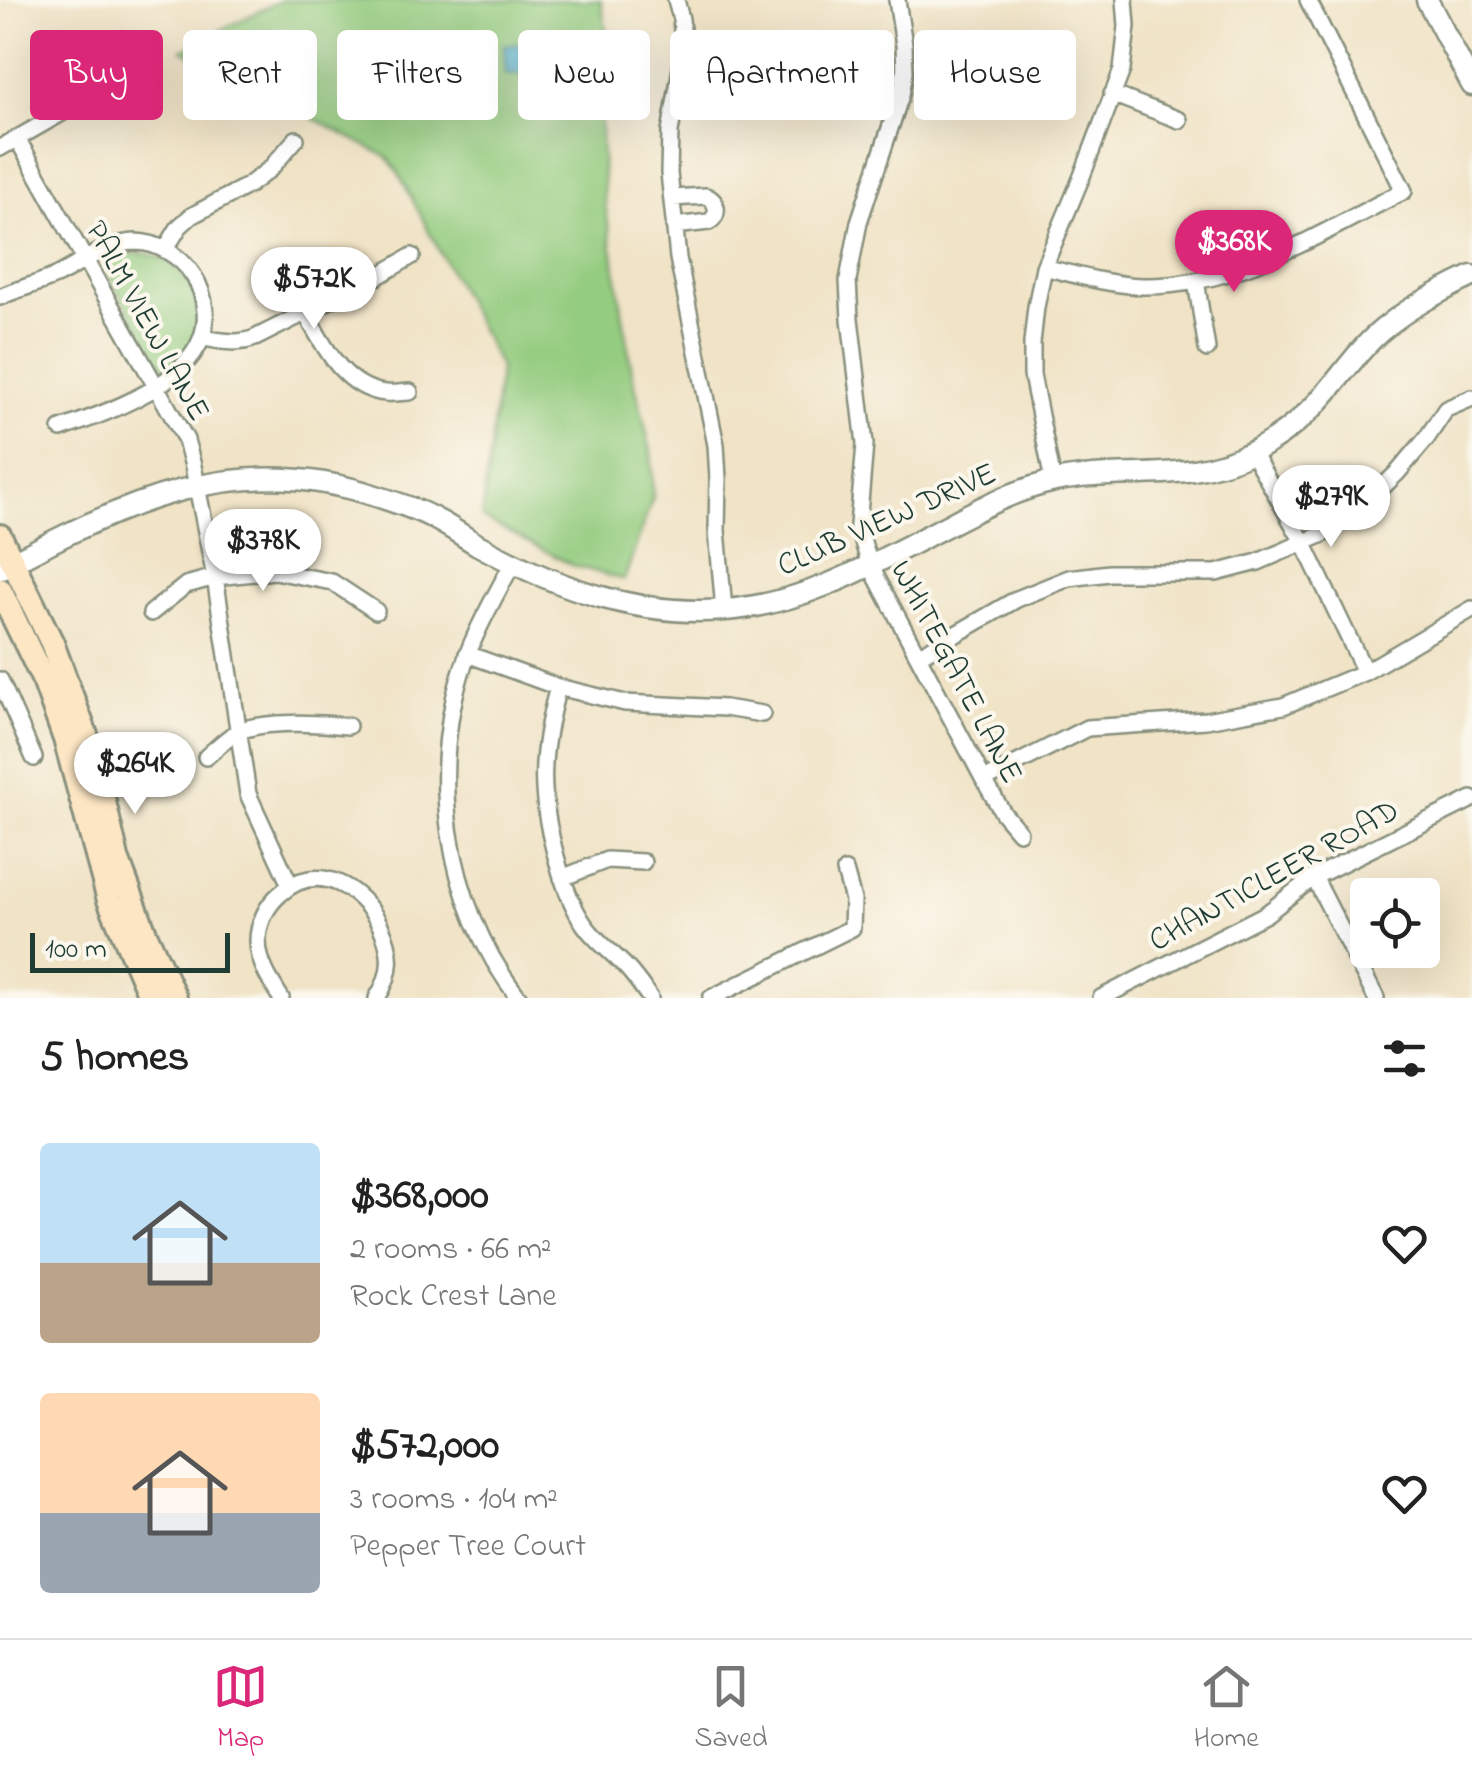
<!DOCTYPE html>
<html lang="en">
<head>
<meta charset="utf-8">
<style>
  :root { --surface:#fff; --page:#f6f6f6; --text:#222; --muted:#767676; --line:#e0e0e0; --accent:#db2777 }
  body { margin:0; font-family:"Indie Flower",sans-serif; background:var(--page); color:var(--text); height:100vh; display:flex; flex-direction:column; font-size:38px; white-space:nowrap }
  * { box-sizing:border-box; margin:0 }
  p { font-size:32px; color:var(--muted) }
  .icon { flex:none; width:55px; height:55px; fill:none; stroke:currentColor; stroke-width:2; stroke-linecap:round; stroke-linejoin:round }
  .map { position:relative; height:998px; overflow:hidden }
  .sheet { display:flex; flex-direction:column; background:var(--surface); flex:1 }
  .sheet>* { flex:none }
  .top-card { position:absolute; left:30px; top:30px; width:1412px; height:90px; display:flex; gap:20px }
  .controls { position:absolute; left:1350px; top:878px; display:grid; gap:20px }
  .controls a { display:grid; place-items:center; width:90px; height:90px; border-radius:10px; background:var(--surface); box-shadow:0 10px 40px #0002; font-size:50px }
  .scale { position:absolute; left:30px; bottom:25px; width:200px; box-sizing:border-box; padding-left:10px; border:5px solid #1f3d34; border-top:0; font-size:28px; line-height:35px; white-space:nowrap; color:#1f3d34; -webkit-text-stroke:8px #fbf7ec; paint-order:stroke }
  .price { position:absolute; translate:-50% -85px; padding:0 22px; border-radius:35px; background:#fff; color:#222; font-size:32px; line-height:65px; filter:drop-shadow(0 2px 5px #0008) }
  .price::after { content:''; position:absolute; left:50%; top:60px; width:30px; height:22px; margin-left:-15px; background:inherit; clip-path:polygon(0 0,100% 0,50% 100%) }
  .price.selected { background:var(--accent); color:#fff }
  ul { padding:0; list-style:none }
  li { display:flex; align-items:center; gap:30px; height:250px; padding:0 40px }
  li span { display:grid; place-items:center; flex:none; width:280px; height:200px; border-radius:10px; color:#555 }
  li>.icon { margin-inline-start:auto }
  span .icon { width:120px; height:120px; fill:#fffc; stroke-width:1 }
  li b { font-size:42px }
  h2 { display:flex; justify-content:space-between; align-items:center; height:120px; padding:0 40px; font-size:42px }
  .pill { padding:0 35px; border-radius:10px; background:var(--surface); box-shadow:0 10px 40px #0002; font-size:35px; line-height:90px }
  .pill.selected { background:var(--accent); color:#fff }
  .tabs { display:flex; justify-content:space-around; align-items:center; height:140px; border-top:2px solid var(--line); background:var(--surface); font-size:28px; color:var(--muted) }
  .tabs a { display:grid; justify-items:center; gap:5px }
  .tabs .selected { color:var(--accent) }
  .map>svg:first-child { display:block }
  .green { fill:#94cc80; stroke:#5a845a; stroke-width:2.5 }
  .water { fill:#57b7d5; stroke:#3b7a84; stroke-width:2.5 }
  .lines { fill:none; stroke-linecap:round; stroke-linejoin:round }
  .minor-casing { stroke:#88907d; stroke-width:20 }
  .tertiary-casing { stroke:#88907d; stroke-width:25 }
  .secondary-casing { stroke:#88907d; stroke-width:28 }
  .minor { stroke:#fff; stroke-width:15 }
  .tertiary { stroke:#fff; stroke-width:20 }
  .secondary { stroke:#fce6c4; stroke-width:22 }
  .labels { text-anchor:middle; stroke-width:8; stroke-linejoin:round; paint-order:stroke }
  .street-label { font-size:32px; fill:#1f3d34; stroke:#fbf7ec }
</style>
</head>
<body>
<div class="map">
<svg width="1472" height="998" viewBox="0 0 1472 998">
  <rect width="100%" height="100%" fill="#fbf7ec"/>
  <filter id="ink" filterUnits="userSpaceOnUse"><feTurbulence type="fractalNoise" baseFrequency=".01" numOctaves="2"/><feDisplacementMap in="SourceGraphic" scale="20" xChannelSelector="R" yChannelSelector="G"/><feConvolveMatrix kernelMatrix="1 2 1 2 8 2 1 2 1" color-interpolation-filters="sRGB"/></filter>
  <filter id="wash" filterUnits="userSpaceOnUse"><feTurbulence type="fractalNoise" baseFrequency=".0048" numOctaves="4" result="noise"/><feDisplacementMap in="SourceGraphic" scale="40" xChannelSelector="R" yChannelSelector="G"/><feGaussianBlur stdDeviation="2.25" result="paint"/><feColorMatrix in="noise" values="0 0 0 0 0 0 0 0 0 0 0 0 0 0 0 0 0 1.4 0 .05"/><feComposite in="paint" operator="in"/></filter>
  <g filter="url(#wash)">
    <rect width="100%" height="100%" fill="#f0e3c6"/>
    <path class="green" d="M 281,0 L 601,0 L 611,56 L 609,82 L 600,110 L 604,197 L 632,372 L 651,451 L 653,497 L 624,580 L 572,565 L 482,518 L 500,367 L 398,172 L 387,157 L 182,50 Z
      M 121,253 C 138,253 154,252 168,262 C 198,280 209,327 185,354 C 180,360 172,364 166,369 L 154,356 L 106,271 L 105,261 Z"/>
    <path class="water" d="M 549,42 L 551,72 L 506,74 L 504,45 Z"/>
  </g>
  <g filter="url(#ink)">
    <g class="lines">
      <g class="minor-casing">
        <path id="minor" d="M 676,0 L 681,19 L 684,51 L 670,132 L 669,173 L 678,258 L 716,445 L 718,478 L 717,530 L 724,610
          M 897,0 L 904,45 L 905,72 L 901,95 L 859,222 L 848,280 L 850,319 L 865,444 L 858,526 L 870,565 L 918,656 L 984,780 L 1003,813 L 1019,832
          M 684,51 L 746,50
          M 1112,94 L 1179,120
          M 18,140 L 186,440 L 193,466 L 215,577 L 248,794 L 290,885
          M 0,148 L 148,64
          M 672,198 L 706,196 C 718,201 720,215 709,222 L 674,226
          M 165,250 L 179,227 L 191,216 L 249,185 L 270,169 L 296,139
          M 1044,267 C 1076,275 1110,285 1143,286 C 1238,287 1322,232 1404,191 L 1308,0
          M 1196,281 L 1207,349
          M 0,297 C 19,288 39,284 58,275 C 83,263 105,243 135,242 C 157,242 181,256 193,275 C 200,285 204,299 205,311 C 212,377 111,411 61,429
          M 305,312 C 323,345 344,389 386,393 C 394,394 403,392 410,392
          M 203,338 C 221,341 237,345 255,338 L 378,276 L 412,256
          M 1252,452 L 1303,542 L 1365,672
          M 1053,481 L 1032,375 L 1032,343 L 1036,307 L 1044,267 L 1082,176 L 1122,70 L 1127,26 L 1125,0
          M 513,563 C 497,592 480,622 468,653 C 425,764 445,904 519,998
          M 151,613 L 186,585 L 215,577 L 275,571 L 332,582 L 376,611
          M 467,654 L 558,687 L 625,703 L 725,708 L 762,714
          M 918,656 L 1017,599 L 1069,578 L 1109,573 L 1216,573 L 1258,562 L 1323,534 L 1361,508 L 1398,472 L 1426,439 L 1446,409 L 1472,398
          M 0,680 L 34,758
          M 558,687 C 540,752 538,794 557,860 C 563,882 571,905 584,924 C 594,939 608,949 621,962 C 632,972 641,985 650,998
          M 206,757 C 216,749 226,738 237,732 C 263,720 320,723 348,726
          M 984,780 L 1087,728 L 1206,720 L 1283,706 L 1365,672 L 1472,609
          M 1314,877 L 1376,998
          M 562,878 L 607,860 L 643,862
          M 281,998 C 270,981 258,962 258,941 C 258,923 267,905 280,894 C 317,860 361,887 380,925 C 393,952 393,973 377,998
          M 711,998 L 852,928 L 853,900 L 845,871
          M 1101,998 L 1266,914 L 1314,877 L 1472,799"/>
      </g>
      <g class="tertiary-casing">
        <path id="tertiary" d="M 1427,0 L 1472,85
          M 0,569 C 123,503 236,449 376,496 C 397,503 418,509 437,520 C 451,527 464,537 478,545 C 555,587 636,617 725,610 C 807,604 879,561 950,524 C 984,506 1018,489 1055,481 C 1123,467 1188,485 1254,451 C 1272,442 1291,428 1306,414 C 1334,389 1353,354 1382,330 C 1409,307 1441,291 1472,276"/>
      </g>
      <g class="secondary-casing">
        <path id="secondary" d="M 0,536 L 52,643 L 93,754 L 117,858 L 145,933 L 175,998
          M 0,590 L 45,683 L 65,739 L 109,900 L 151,998"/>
      </g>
      <use href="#minor" class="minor"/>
      <use href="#tertiary" class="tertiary"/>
      <use href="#secondary" class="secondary"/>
    </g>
  </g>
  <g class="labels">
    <g class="street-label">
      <text transform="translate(149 320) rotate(61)" y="11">PALM VIEW LANE</text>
      <text transform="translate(886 518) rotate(-24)" y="11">CLUB VIEW DRIVE</text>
      <text transform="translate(958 671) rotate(62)" y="11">WHITEGATE LANE</text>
      <text transform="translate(1273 874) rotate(-29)" y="11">CHANTICLEER ROAD</text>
    </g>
  </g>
</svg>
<div class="controls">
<a><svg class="icon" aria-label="locate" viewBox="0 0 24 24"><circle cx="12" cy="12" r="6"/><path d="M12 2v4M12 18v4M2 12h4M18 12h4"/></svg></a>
</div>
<div class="scale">100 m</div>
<b class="price selected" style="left:1234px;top:295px">$368K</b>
<b class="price" style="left:314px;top:332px">$572K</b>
<b class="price" style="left:1331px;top:550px">$279K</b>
<b class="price" style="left:263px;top:594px">$378K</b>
<b class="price" style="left:135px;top:817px">$264K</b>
<div class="top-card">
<a class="pill selected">Buy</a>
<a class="pill">Rent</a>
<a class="pill">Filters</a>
<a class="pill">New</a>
<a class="pill">Apartment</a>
<a class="pill">House</a>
</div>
</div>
<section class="sheet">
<h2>5 homes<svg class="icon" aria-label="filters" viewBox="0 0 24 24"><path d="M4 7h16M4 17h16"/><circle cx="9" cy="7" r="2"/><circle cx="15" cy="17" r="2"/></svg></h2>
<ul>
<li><span style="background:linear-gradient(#bfe0f5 60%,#b9a48a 0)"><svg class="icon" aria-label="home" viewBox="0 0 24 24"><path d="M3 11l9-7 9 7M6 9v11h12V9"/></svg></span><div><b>$368,000</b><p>2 rooms · 66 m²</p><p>Rock Crest Lane</p></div><svg class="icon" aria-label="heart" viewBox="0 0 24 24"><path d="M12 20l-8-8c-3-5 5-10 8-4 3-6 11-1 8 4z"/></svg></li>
<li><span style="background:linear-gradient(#ffd9b3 60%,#9aa5b1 0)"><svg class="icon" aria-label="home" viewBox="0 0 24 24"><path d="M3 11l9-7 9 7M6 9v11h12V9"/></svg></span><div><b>$572,000</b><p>3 rooms · 104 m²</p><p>Pepper Tree Court</p></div><svg class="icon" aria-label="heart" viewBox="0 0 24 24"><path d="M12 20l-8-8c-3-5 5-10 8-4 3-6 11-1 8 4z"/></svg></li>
</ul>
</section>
<nav class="tabs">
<a class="selected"><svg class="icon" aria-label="map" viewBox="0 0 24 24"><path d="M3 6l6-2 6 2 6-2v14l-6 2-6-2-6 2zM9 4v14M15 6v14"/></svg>Map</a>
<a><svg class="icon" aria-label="saved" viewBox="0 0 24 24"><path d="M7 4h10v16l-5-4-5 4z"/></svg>Saved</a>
<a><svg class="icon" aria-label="home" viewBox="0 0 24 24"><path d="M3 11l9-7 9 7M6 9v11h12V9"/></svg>Home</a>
</nav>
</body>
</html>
